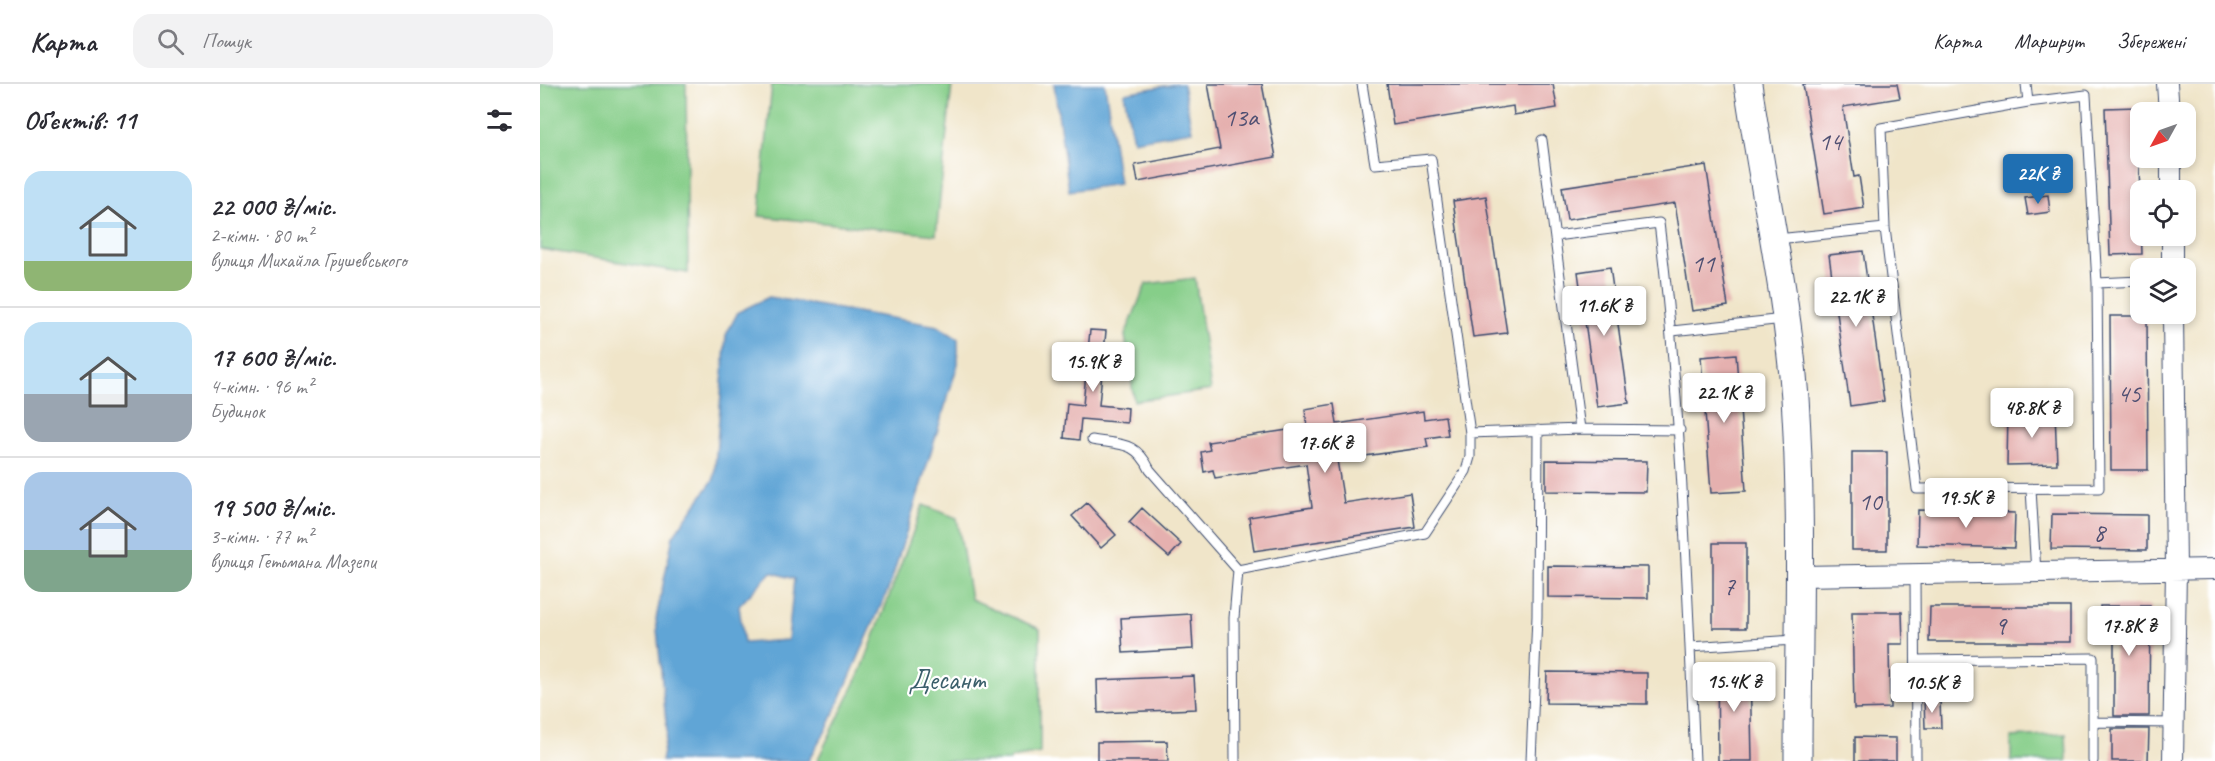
<!DOCTYPE html>
<html lang="uk">
<head>
<meta charset="utf-8">
<style>
  :root { --surface:#fff; --page:#f2f2f3; --text:#2b2b33; --muted:#7c7c81; --line:#e1e1e2; --accent:#1f6fb2 }
  body { margin:0; font-family:Caveat,sans-serif; background:var(--page); color:var(--text); height:100vh; display:flex; flex-direction:column; font-size:22px; white-space:nowrap }
  * { box-sizing:border-box; margin:0 }
  p { font-size:20px; color:var(--muted) }
  .icon { flex:none; width:33px; height:33px; fill:none; stroke:currentColor; stroke-width:2; stroke-linecap:round; stroke-linejoin:round }
  .map { position:relative; flex:1; overflow:hidden }
  .side { display:flex; flex-direction:column; background:var(--surface); width:540px }
  .side>* { flex:none }
  .needle { width:39px; rotate:230deg }
  .fabs { position:absolute; left:1590px; top:18px; display:grid; gap:12px }
  .fabs a { display:grid; place-items:center; width:66px; height:66px; border-radius:12px; background:var(--surface); box-shadow:0 3px 9px #0003; font-size:30px }
  .price { position:absolute; translate:-50% -51px; padding:0 14px; border-radius:6px; background:#fff; color:#222; font-size:20px; line-height:39px; filter:drop-shadow(0 2px 3px #0008) }
  .price::after { content:''; position:absolute; left:50%; top:36px; width:18px; height:14px; margin-left:-9px; background:inherit; clip-path:polygon(0 0,100% 0,50% 100%) }
  .price.selected { background:var(--accent); color:#fff }
  ul { padding:0; list-style:none }
  li { display:flex; align-items:center; gap:18px; height:150px; padding:0 24px }
  li+li { border-top:2px solid var(--line) }
  li span { display:grid; place-items:center; flex:none; width:168px; height:120px; border-radius:18px; color:#555 }
  li>.icon { margin-inline-start:auto }
  span .icon { width:72px; height:72px; fill:#fffc; stroke-width:1 }
  li b { font-size:26px }
  h2 { display:flex; justify-content:space-between; align-items:center; height:72px; padding:0 24px; font-size:26px }
  header { display:flex; align-items:center; gap:36px; box-sizing:border-box; height:84px; padding:0 30px; background:var(--surface); border-bottom:2px solid var(--line) }
  header strong { font-size:28px }
  nav { display:flex; gap:33px; margin-inline-start:auto; font-size:21px }
  .search { width:420px; height:54px; background:var(--page); display:flex; align-items:center; gap:15px; box-sizing:border-box; padding:0 21px; border-radius:18px; color:var(--muted); font-size:22px }
  main { display:flex; flex:1; min-height:0 }
  .map>svg:first-child { display:block }
  .green { fill:#86ce89; stroke:#507e74; stroke-width:1.5 }
  .water { fill:#60a5d6; stroke:#3e6a9a; stroke-width:1.5; fill-rule:evenodd }
  .building { fill:#e5b0af }
  .lines { fill:none; stroke-linecap:round; stroke-linejoin:round }
  .lane-casing { stroke:#3b4a6e; stroke-width:11 }
  .street-casing { stroke:#3b4a6e; stroke-width:22 }
  .secondary-casing { stroke:#3b4a6e; stroke-width:29 }
  .lane { stroke:#fff; stroke-width:9 }
  .street { stroke:#fff; stroke-width:20 }
  .secondary { stroke:#fff; stroke-width:27 }
  .labels { text-anchor:middle; stroke-width:4.5; stroke-linejoin:round; paint-order:stroke }
  .number-label { font-size:26px; fill:#4e4f72 }
  .park-label { font-size:28px; fill:#3b5f6b; stroke:#fff }
</style>
</head>
<body>
<header>
<strong>Карта</strong>
<div class="search"><svg class="icon" aria-label="search" viewBox="0 0 24 24"><circle cx="10" cy="10" r="6"/><path d="M15 15l6 6"/></svg>Пошук</div>
<nav><a>Карта</a><a>Маршрут</a><a>Збережені</a></nav>
</header>
<main>
<section class="side">
<h2>Об’єктів: 11<svg class="icon" aria-label="filters" viewBox="0 0 24 24"><path d="M4 7h16M4 17h16"/><circle cx="9" cy="7" r="2"/><circle cx="15" cy="17" r="2"/></svg></h2>
<ul>
<li><span style="background:linear-gradient(#bfe0f5 75%,#8fb573 0)"><svg class="icon" aria-label="home" viewBox="0 0 24 24"><path d="M3 11l9-7 9 7M6 9v11h12V9"/></svg></span><div><b>22 000 ₴/міс.</b><p>2-кімн. · 80 m²</p><p>вулиця Михайла Грушевського</p></div></li>
<li><span style="background:linear-gradient(#bfe0f5 60%,#9aa5b1 0)"><svg class="icon" aria-label="home" viewBox="0 0 24 24"><path d="M3 11l9-7 9 7M6 9v11h12V9"/></svg></span><div><b>17 600 ₴/міс.</b><p>4-кімн. · 96 m²</p><p>Будинок</p></div></li>
<li><span style="background:linear-gradient(#a9c7e8 65%,#7fa58c 0)"><svg class="icon" aria-label="home" viewBox="0 0 24 24"><path d="M3 11l9-7 9 7M6 9v11h12V9"/></svg></span><div><b>19 500 ₴/міс.</b><p>3-кімн. · 77 m²</p><p>вулиця Гетьмана Мазепи</p></div></li>
</ul>
</section>
<div class="map">
<svg width="1675" height="677" viewBox="0 0 1675 677">
  <rect width="100%" height="100%" fill="#fff"/>
  <filter id="ink" filterUnits="userSpaceOnUse"><feTurbulence type="fractalNoise" baseFrequency=".0167" numOctaves="2"/><feDisplacementMap in="SourceGraphic" scale="12" xChannelSelector="R" yChannelSelector="G"/><feConvolveMatrix kernelMatrix="1 2 1 2 8 2 1 2 1" color-interpolation-filters="sRGB"/></filter>
  <filter id="wash" filterUnits="userSpaceOnUse"><feTurbulence type="fractalNoise" baseFrequency=".008" numOctaves="4" result="noise"/><feDisplacementMap in="SourceGraphic" scale="24" xChannelSelector="R" yChannelSelector="G"/><feGaussianBlur stdDeviation="1.35" result="paint"/><feColorMatrix in="noise" values="0 0 0 0 0 0 0 0 0 0 0 0 0 0 0 0 0 1.4 0 .05"/><feComposite in="paint" operator="in"/></filter>
  <g filter="url(#wash)">
    <rect width="100%" height="100%" fill="#f0e5c9"/>
    <path class="green" d="M 0,0 L 146,0 L 148,189 L 0,165 Z
      M 232,0 L 412,0 L 396,151 L 219,132 Z
      M 655,194 L 671,306 L 594,317 L 585,251 L 606,200 Z
      M 383,421 L 417,434 L 431,515 L 500,545 L 500,669 L 471,674 L 470,677 L 277,677 L 322,585 Z
      M 1526,650 L 1527,677 L 1471,677 L 1471,653 Z"/>
    <path class="water" d="M 514,0 L 565,0 L 579,100 L 529,107 Z
      M 636,0 L 643,0 L 652,47 L 593,57 L 584,9 Z
      M 229,213 L 398,242 L 418,255 L 418,280 L 350,501 L 288,643 L 268,677 L 121,677 L 127,648 L 116,535 L 133,452 L 174,395 L 186,251 L 198,228 ZM 231,488 L 254,495 L 248,556 L 204,559 L 199,522 Z"/>
    <g id="blocks">
      <path class="building" d="M 668,0 L 722,0 L 736,73 L 598,98 L 595,81 L 680,65 Z
        M 847,0 L 1013,0 L 1017,24 L 974,31 L 973,22 L 853,41 Z
        M 1263,0 L 1357,0 L 1360,14 L 1303,23 L 1314,93 L 1319,92 L 1324,124 L 1284,130 Z
        M 1597,23 L 1602,170 L 1570,171 L 1565,24 Z
        M 1166,81 L 1188,222 L 1152,227 L 1135,119 L 1027,136 L 1022,103 Z
        M 1508,111 L 1510,128 L 1488,131 L 1485,114 Z
        M 946,112 L 967,249 L 933,253 L 913,117 Z
        M 1323,167 L 1344,317 L 1310,322 L 1289,171 Z
        M 1070,183 L 1089,319 L 1057,323 L 1038,188 Z
        M 1570,232 L 1607,232 L 1608,386 L 1571,386 Z
        M 550,246 L 566,247 L 559,321 L 588,324 L 587,339 L 541,335 L 539,356 L 524,354 L 527,319 L 543,321 Z
        M 1196,270 L 1206,407 L 1171,409 L 1161,273 Z
        M 794,320 L 797,340 L 883,327 L 884,335 L 905,332 L 908,351 L 886,354 L 888,363 L 797,376 L 804,419 L 870,409 L 875,443 L 714,467 L 709,433 L 772,423 L 766,380 L 675,394 L 673,386 L 664,388 L 661,368 L 670,366 L 668,358 L 767,343 L 765,325 Z
        M 1468,328 L 1515,328 L 1517,380 L 1467,381 Z
        M 1312,368 L 1347,368 L 1347,466 L 1312,466 Z
        M 1006,376 L 1107,377 L 1106,408 L 1006,407 Z
        M 547,419 L 576,451 L 561,464 L 532,432 Z
        M 602,424 L 641,460 L 629,473 L 589,438 Z
        M 1378,426 L 1475,429 L 1474,464 L 1377,461 Z
        M 1512,430 L 1607,431 L 1607,466 L 1511,465 Z
        M 1173,459 L 1206,459 L 1206,544 L 1173,544 Z
        M 1008,482 L 1108,483 L 1108,514 L 1008,513 Z
        M 1560,522 L 1610,522 L 1609,632 L 1574,632 L 1574,554 L 1560,554 Z
        M 1390,523 L 1530,523 L 1530,558 L 1389,558 Z
        M 1312,528 L 1362,528 L 1363,560 L 1349,560 L 1350,624 L 1314,625 Z
        M 651,530 L 653,565 L 583,569 L 581,534 Z
        M 1177,581 L 1210,581 L 1212,677 L 1178,677 Z
        M 1007,588 L 1107,589 L 1107,620 L 1006,619 Z
        M 654,592 L 656,625 L 558,629 L 557,596 Z
        M 1384,616 L 1400,616 L 1401,644 L 1385,644 Z
        M 1572,645 L 1609,645 L 1608,677 L 1572,677 Z
        M 1315,653 L 1356,654 L 1356,677 L 1315,677 Z
        M 627,657 L 628,677 L 557,677 L 557,658 Z"/>
    </g>
  </g>
  <g filter="url(#ink)">
    <use href="#blocks" fill-opacity="0" stroke="#3b4a6e" stroke-width="1.5"/>
    <g class="lines">
      <g class="lane-casing">
        <path id="lane" d="M 822,0 L 835,80 L 891,75 L 930,349 L 1040,345 L 1140,346
          M 1486,0 L 1488,18
          M 1546,11 L 1557,199 L 1559,404 L 1377,405 L 1345,144 L 1341,44 L 1488,18 Z
          M 1002,56 L 1040,345
          M 1015,152 L 1119,139 C 1141,318 1147,497 1155,677
          M 1237,155 L 1345,144
          M 1557,199 L 1600,197
          M 1132,247 L 1244,235
          M 552,356 C 581,361 596,357 610,386 L 698,486 L 694,534 L 695,677
          M 1491,405 L 1496,489
          M 698,486 L 885,449 L 926,387 L 930,373 L 930,349
          M 1375,492 L 1376,677
          M 1150,563 L 1255,556
          M 1376,576 L 1553,574 L 1553,677
          M 1553,638 L 1634,639
          M 991,677 L 997,532 L 998,346"/>
      </g>
      <g class="street-casing">
        <path id="street" d="M 1627,0 L 1629,28
          M 1631,74 L 1631,106
          M 1632,152 L 1632,184
          M 1260,492 L 1675,485
          M 1633,677 L 1636,485 L 1633,230"/>
      </g>
      <g class="secondary-casing">
        <path id="secondary" d="M 1208,0 C 1223,105 1247,209 1255,314 C 1263,435 1258,556 1258,677"/>
      </g>
      <use href="#lane" class="lane"/>
      <use href="#street" class="street"/>
      <use href="#secondary" class="secondary"/>
    </g>
  </g>
  <g class="labels">
    <g class="number-label">
      <text x="701" y="42">13а</text>
      <text x="1290" y="66">14</text>
      <text x="1163" y="188">11</text>
      <text x="1589" y="318">45</text>
      <text x="1330" y="426">10</text>
      <text x="1559" y="457">8</text>
      <text x="1189" y="511">7</text>
      <text x="1460" y="550">9</text>
    </g>
    <g class="park-label">
      <text x="407" y="605">Десант</text>
    </g>
  </g>
</svg>
<div class="fabs">
<a><svg class="needle" viewBox="-14 -14 28 28"><path d="M0-13l5 13h-10z" fill="#e53935"/><path d="M0 13l5-13h-10z" fill="#7c7c81"/></svg></a>
<a><svg class="icon" aria-label="locate" viewBox="0 0 24 24"><circle cx="12" cy="12" r="6"/><path d="M12 2v4M12 18v4M2 12h4M18 12h4"/></svg></a>
<a><svg class="icon" aria-label="layers" viewBox="0 0 24 24"><path d="M12 4l9 5-9 5-9-5zM3 14l9 5 9-5"/></svg></a>
</div>
<b class="price selected" style="left:1498px;top:121px">22K ₴</b>
<b class="price" style="left:1316px;top:244px">22.1K ₴</b>
<b class="price" style="left:1064px;top:253px">11.6K ₴</b>
<b class="price" style="left:553px;top:309px">15.9K ₴</b>
<b class="price" style="left:1184px;top:340px">22.1K ₴</b>
<b class="price" style="left:1492px;top:355px">48.8K ₴</b>
<b class="price" style="left:785px;top:390px">17.6K ₴</b>
<b class="price" style="left:1426px;top:445px">19.5K ₴</b>
<b class="price" style="left:1589px;top:573px">17.8K ₴</b>
<b class="price" style="left:1194px;top:629px">15.4K ₴</b>
<b class="price" style="left:1392px;top:630px">10.5K ₴</b>
</div>
</main>
</body>
</html>
